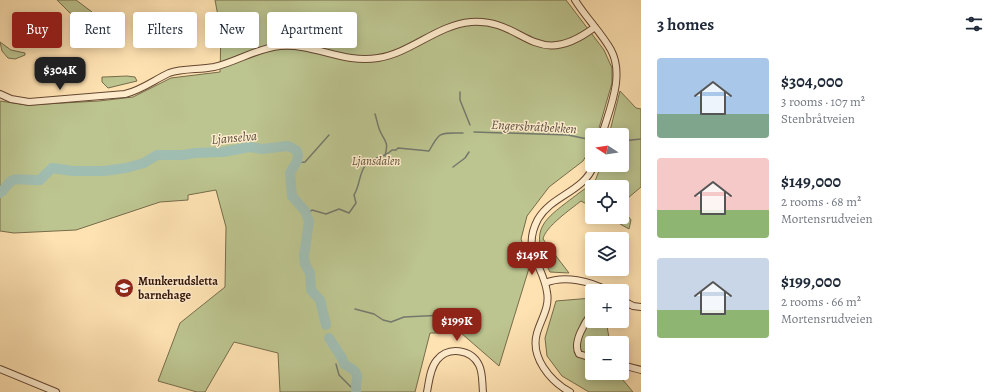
<!DOCTYPE html>
<html lang="en">
<head>
<meta charset="utf-8">
<style>
  :root { --surface:#fff; --page:#f2f2f3; --text:#1f2937; --muted:#747a83; --accent:#8f2418 }
  body { margin:0; font-family:Alegreya,serif; background:var(--page); color:var(--text); height:100vh; display:flex; flex-direction:column; font-size:15px; white-space:nowrap }
  * { box-sizing:border-box; margin:0 }
  p { font-size:13px; color:var(--muted) }
  .icon { flex:none; width:22px; height:22px; fill:none; stroke:currentColor; stroke-width:2; stroke-linecap:round; stroke-linejoin:round }
  .map { position:relative; flex:1; overflow:hidden }
  .details { display:flex; flex-direction:column; background:var(--surface); width:360px }
  .details>* { flex:none }
  .banner { position:absolute; left:12px; top:12px; width:380px; height:36px; display:flex; gap:8px }
  .needle { width:26px; rotate:282deg }
  .buttons { position:absolute; left:585px; top:128px; display:grid; gap:8px }
  .buttons a { display:grid; place-items:center; width:44px; height:44px; border-radius:4px; background:var(--surface); box-shadow:0 2px 10px #0003; font-size:20px }
  .price { position:absolute; translate:-50% -34px; padding:0 9px; border-radius:8px; background:var(--accent); color:#fff; font-size:13px; line-height:26px; filter:drop-shadow(0 1px 2px #0008) }
  .price::after { content:''; position:absolute; left:50%; top:24px; width:12px; height:9px; margin-left:-6px; background:inherit; clip-path:polygon(0 0,100% 0,50% 100%) }
  .price.selected { background:#222; color:#fff }
  ul { padding:0; list-style:none }
  li { display:flex; align-items:center; gap:12px; height:100px; padding:0 16px }
  li span { display:grid; place-items:center; flex:none; width:112px; height:80px; border-radius:4px; color:#555 }
  li>.icon { margin-inline-start:auto }
  span .icon { width:48px; height:48px; fill:#fffc; stroke-width:1 }
  li b { font-size:17px }
  h2 { display:flex; justify-content:space-between; align-items:center; height:48px; padding:0 16px; font-size:17px }
  .pill { padding:0 14px; border-radius:4px; background:var(--surface); box-shadow:0 2px 10px #0003; font-size:14px; line-height:36px }
  .pill.selected { background:var(--accent); color:#fff }
  main { display:flex; flex:1; min-height:0 }
  .map>svg:first-child { display:block }
  .green { fill:#bcc48f; stroke:#776c4b }
  .lines { fill:none; stroke-linecap:round; stroke-linejoin:round }
  .stream { stroke:#74796d; stroke-width:1.5 }
  .river { stroke:#a0bdb1; stroke-width:10 }
  .minor-casing { stroke:#654732; stroke-width:8 }
  .minor { stroke:#feeccd; stroke-width:6 }
  .labels { text-anchor:middle; stroke-width:3; stroke-linejoin:round; paint-order:stroke }
  .park-label { font-size:12px; font-style:italic; fill:#625137; stroke:#feeccd }
  .poi-label { font-size:12px; font-weight:bold; fill:#321307; stroke:#feeccd; text-anchor:start }
  .water-label { font-size:13px; font-style:italic; fill:#584e42; stroke:#feeccd }
</style>
</head>
<body>
<main>
<div class="map">
<svg width="641" height="392" viewBox="0 0 641 392">
  <rect width="100%" height="100%" fill="#fee2b2"/>
  <filter id="stains"><feTurbulence type="fractalNoise" baseFrequency=".005" numOctaves="4"/><feColorMatrix values="0 0 0 0 .2 0 0 0 0 .09 0 0 0 0 .02 0 0 0 .5 -.17"/></filter>
  <radialGradient id="worn" r=".72"><stop offset=".6" stop-color="#630" stop-opacity="0"/><stop offset="1" stop-color="#630" stop-opacity=".3"/></radialGradient>
  <path class="green" d="M 57,0 L 76,0 L 92,12 L 85,17 L 77,20 Z
    M 215,0 L 566,0 L 604,50 L 612,68 L 612,83 L 597,135 L 592,135 L 592,146 L 583,161 L 549,187 L 527,216 L 521,239 L 530,265 L 499,366 L 461,333 L 430,333 L 415,392 L 280,392 L 278,353 L 234,342 L 205,392 L 197,392 L 158,381 L 180,323 L 225,287 L 226,227 L 216,190 L 188,195 L 188,200 L 160,202 L 76,230 L 14,233 L 0,231 L 0,101 L 27,105 L 99,101 L 133,97 L 171,78 L 220,72 L 221,32 Z
    M 0,42 L 11,50 L 25,53 L 25,55 L 15,59 L 8,58 L 2,51 Z
    M 127,76 L 135,77 L 137,81 L 108,88 L 102,82 L 102,77 L 104,77 Z
    M 620,91 L 636,108 L 641,109 L 641,187 L 622,203 L 622,187 L 592,187 L 592,207 L 581,201 C 571,209 545,227 543,239 L 569,273 L 550,272 C 527,227 544,220 579,193 C 584,189 590,186 594,182 C 597,178 599,170 601,165 L 622,165 L 622,135 L 609,135 Z
    M 622,208 L 631,220 L 629,229 L 608,217 L 622,217 Z
    M 592,298 L 592,321 L 606,321 L 610,343 L 592,343 L 592,373 L 617,373 L 633,392 L 589,392 L 562,376 L 547,356 L 545,338 L 556,301 Z"/>
  <g class="lines">
    <path class="stream" d="M 460,92 L 460,100 L 470,125
      M 375,114 C 377,120 378,128 381,133 C 387,144 388,143 385,156
      M 474,132 L 568,135 L 592,140
      M 622,141 L 641,139
      M 296,163 L 305,162 L 329,135
      M 453,167 L 465,158 L 469,152
      M 307,214 L 312,210 L 326,214 L 339,209 L 349,213 L 356,203 L 354,195 C 360,186 359,171 367,163 C 373,157 384,158 392,150 L 396,150 L 398,148 L 429,151 C 440,131 439,133 463,133
      M 355,309 L 374,314 L 383,320 L 391,322 L 404,317 L 445,315 L 461,317
      M 336,364 L 339,375 L 356,392"/>
    <path class="river" d="M 0,193 C 5,190 6,185 11,181 C 17,177 32,181 40,180 L 52,168 L 73,171 L 104,171 L 126,168 L 144,163 L 157,155 L 183,155 L 195,153 L 223,152 L 250,147 L 262,149 L 288,146 L 292,148 L 297,151 L 298,155 L 297,161 L 290,173 L 292,196 L 305,211 L 309,221 L 304,256 L 305,264 L 310,273 L 311,290 L 320,300 L 326,325
      M 329,338 L 342,358 L 344,364 C 364,376 355,373 356,392"/>
    <g class="minor-casing">
      <path id="minor" d="M 575,0 C 586,18 601,32 611,50 C 625,76 609,110 602,135
        M 0,94 L 11,99 L 29,102 L 125,94 C 142,90 154,80 169,73 C 183,68 199,70 214,67 C 236,62 257,48 280,46 C 314,43 343,64 378,58 C 411,53 437,25 471,22 C 525,18 534,73 595,27
        M 545,283 C 565,275 590,281 608,291
        M 622,300 L 633,306 L 641,307
        M 592,313 C 585,322 572,343 579,354 L 592,358
        M 622,365 L 641,370
        M 0,369 L 56,392
        M 427,392 C 429,382 430,368 437,360 C 448,346 471,349 479,365 C 483,373 482,383 483,392
        M 570,392 C 550,381 530,357 537,333 C 541,319 550,307 547,292 C 543,264 521,251 538,219 C 552,195 584,192 594,165"/>
    </g>
    <use href="#minor" class="minor"/>
  </g>
  <defs>
    <g id="school-disc" transform="scale(1)"><circle r="9.5" fill="#8f2418" stroke="#feeccd"/><path d="M0-5L7-2L0 1L-7-2ZM-4 1L0 2.5L4 1V4Q0 6-4 4Z" fill="#fff"/></g>
  </defs>
  <g fill-rule="evenodd">
    <use href="#school-disc" x="124" y="288"/>
  </g>
  <g class="labels">
    <g class="park-label">
      <text x="376" y="165">Ljansdalen</text>
    </g>
    <g class="poi-label">
      <text x="138" y="285">Munkerudsletta<tspan x="138" dy="14">barnehage</tspan></text>
    </g>
    <g class="water-label">
      <text transform="translate(534 126) rotate(3)" y="5">Engersbråtbekken</text>
      <text transform="translate(234 137) rotate(-5)" y="5">Ljanselva</text>
    </g>
  </g>
  <rect width="100%" height="100%" filter="url(#stains)"/>
  <rect width="100%" height="100%" fill="url(#worn)"/>
</svg>
<div class="buttons">
<a><svg class="needle" viewBox="-14 -14 28 28"><path d="M0-13l5 13h-10z" fill="#e53935"/><path d="M0 13l5-13h-10z" fill="#747a83"/></svg></a>
<a><svg class="icon" aria-label="locate" viewBox="0 0 24 24"><circle cx="12" cy="12" r="6"/><path d="M12 2v4M12 18v4M2 12h4M18 12h4"/></svg></a>
<a><svg class="icon" aria-label="layers" viewBox="0 0 24 24"><path d="M12 4l9 5-9 5-9-5zM3 14l9 5 9-5"/></svg></a>
<a>+</a>
<a>−</a>
</div>
<b class="price selected" style="left:60px;top:91px">$304K</b>
<b class="price" style="left:532px;top:276px">$149K</b>
<b class="price" style="left:457px;top:342px">$199K</b>
<div class="banner">
<a class="pill selected">Buy</a>
<a class="pill">Rent</a>
<a class="pill">Filters</a>
<a class="pill">New</a>
<a class="pill">Apartment</a>
</div>
</div>
<section class="details">
<h2>3 homes<svg class="icon" aria-label="filters" viewBox="0 0 24 24"><path d="M4 7h16M4 17h16"/><circle cx="9" cy="7" r="2"/><circle cx="15" cy="17" r="2"/></svg></h2>
<ul>
<li><span style="background:linear-gradient(#a9c7e8 70%,#7fa58c 0)"><svg class="icon" aria-label="home" viewBox="0 0 24 24"><path d="M3 11l9-7 9 7M6 9v11h12V9"/></svg></span><div><b>$304,000</b><p>3 rooms · 107 m²</p><p>Stenbråtveien</p></div></li>
<li><span style="background:linear-gradient(#f6c9c9 65%,#8fb573 0)"><svg class="icon" aria-label="home" viewBox="0 0 24 24"><path d="M3 11l9-7 9 7M6 9v11h12V9"/></svg></span><div><b>$149,000</b><p>2 rooms · 68 m²</p><p>Mortensrudveien</p></div></li>
<li><span style="background:linear-gradient(#c9d6e8 65%,#8fb573 0)"><svg class="icon" aria-label="home" viewBox="0 0 24 24"><path d="M3 11l9-7 9 7M6 9v11h12V9"/></svg></span><div><b>$199,000</b><p>2 rooms · 66 m²</p><p>Mortensrudveien</p></div></li>
</ul>
</section>
</main>
</body>
</html>
